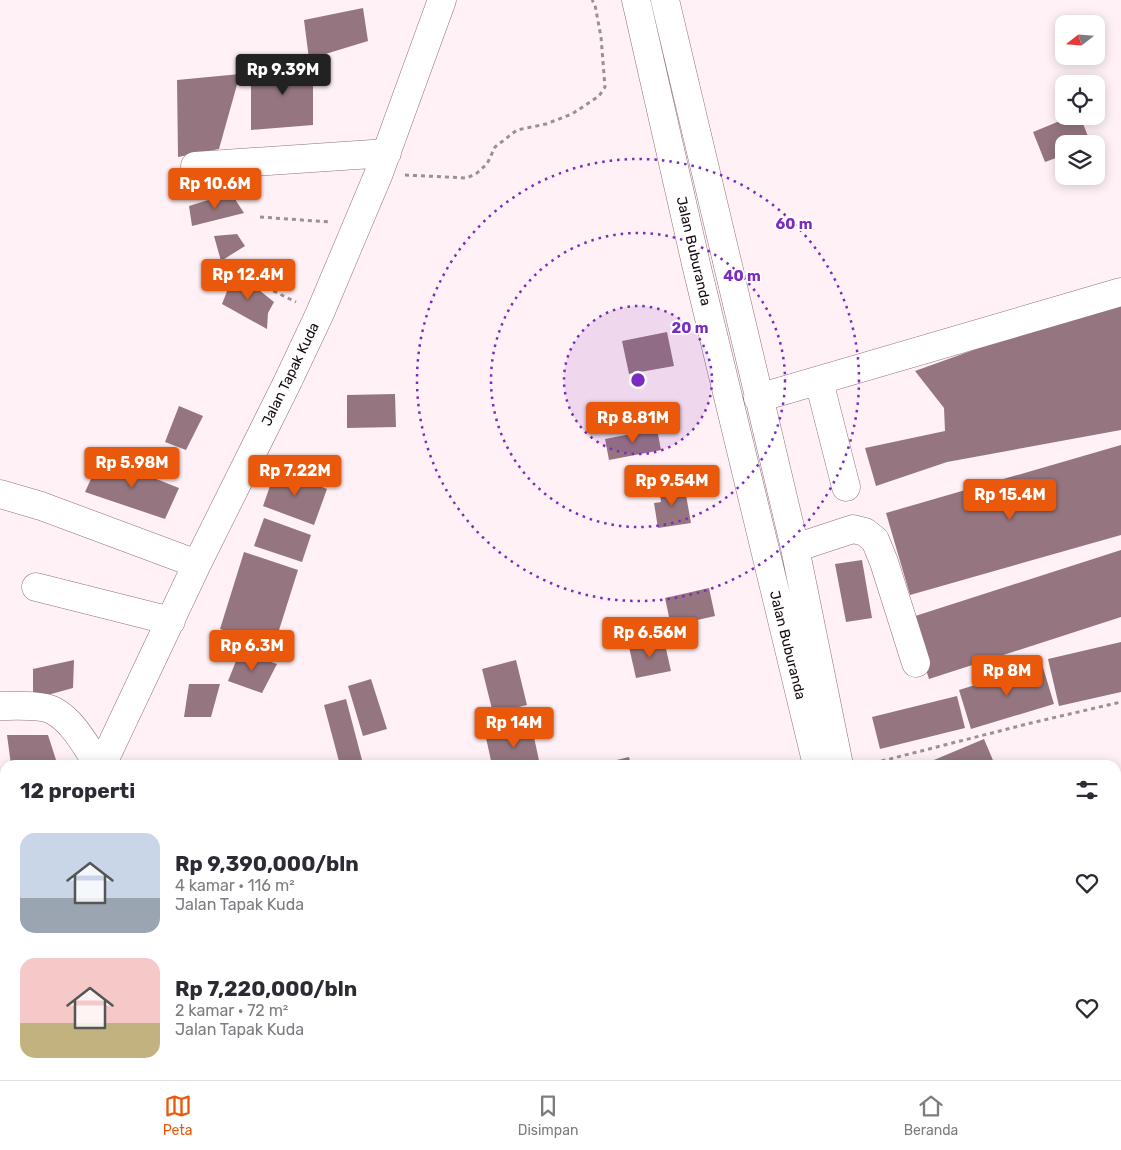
<!DOCTYPE html>
<html lang="id">
<head>
<meta charset="utf-8">
<style>
  :root { --surface:#fff; --page:#f7f7f7; --text:#2b2b33; --muted:#7c7c81; --line:#e1e1e2; --accent:#ea580c }
  body { margin:0; font-family:Rubik,sans-serif; background:var(--page); color:var(--text); height:100vh; display:flex; flex-direction:column; font-size:19px; white-space:nowrap }
  * { box-sizing:border-box; margin:0 }
  p { font-size:16px; color:var(--muted) }
  .icon { flex:none; width:28px; height:28px; fill:none; stroke:currentColor; stroke-width:2; stroke-linecap:round; stroke-linejoin:round }
  .map { position:relative; flex:1; overflow:hidden }
  .sheet { position:absolute; left:0px; top:760px; width:1121px; height:320px; display:flex; flex-direction:column; background:var(--surface); border-radius:15px 15px 0 0; box-shadow:0 2px 12px #0003 }
  .sheet>* { flex:none }
  .needle { width:32px; rotate:253deg }
  .buttons { position:absolute; left:1055px; top:15px; display:grid; gap:10px }
  .buttons a { display:grid; place-items:center; width:50px; height:50px; border-radius:10px; background:var(--surface); box-shadow:0 2px 12px #0003; font-size:25px }
  .price { position:absolute; translate:-50% -42px; padding:0 11px; border-radius:5px; background:var(--accent); color:#fff; font-size:16px; line-height:32px; filter:drop-shadow(0 1px 2px #0008) }
  .price::after { content:''; position:absolute; left:50%; top:30px; width:15px; height:11px; margin-left:-8px; background:inherit; clip-path:polygon(0 0,100% 0,50% 100%) }
  .price.selected { background:#222; color:#fff }
  ul { padding:0; list-style:none }
  li { display:flex; align-items:center; gap:15px; height:125px; padding:0 20px }
  li span { display:grid; place-items:center; flex:none; width:140px; height:100px; border-radius:15px; color:#555 }
  li>.icon { margin-inline-start:auto }
  span .icon { width:60px; height:60px; fill:#fffc; stroke-width:1 }
  li b { font-size:21px }
  h2 { display:flex; justify-content:space-between; align-items:center; height:60px; padding:0 20px; font-size:21px }
  .menu { display:flex; justify-content:space-around; align-items:center; height:70px; border-top:1px solid var(--line); background:var(--surface); font-size:14px; color:var(--muted) }
  .menu a { display:grid; justify-items:center; gap:2px }
  .menu .selected { color:var(--accent) }
  .map>svg:first-child { display:block }
  .building { fill:#957680 }
  .lines { fill:none; stroke-linecap:round; stroke-linejoin:round }
  .minor-casing { stroke:#90717c; stroke-width:29 }
  .path { stroke:#9d9094; stroke-width:3; stroke-dasharray:4 4; stroke-linecap:butt }
  .minor { stroke:#fff; stroke-width:28 }
  .ring { fill:none; stroke:#7b2cbf; stroke-width:2.5; stroke-dasharray:2.5 5 }
  .labels { text-anchor:middle; stroke-width:4; stroke-linejoin:round; paint-order:stroke }
  .street-label { font-size:14px; fill:#13080c; stroke:#fff }
  .centre { fill:#7b2cbf; stroke:#fff; stroke-width:2.5 }
  .ring-label { font-size:15px; text-anchor:middle; font-weight:bold; fill:#7b2cbf; stroke:#fff; stroke-width:4; stroke-linejoin:round; paint-order:stroke }
</style>
</head>
<body>
<div class="map">
<svg width="1121" height="1080" viewBox="0 0 1121 1080">
  <rect width="100%" height="100%" fill="#fff1f5"/>
  <path class="building" d="M 363,8 L 368,41 L 309,59 L 304,20 Z
    M 313,58 L 313,125 L 251,130 L 251,70 Z
    M 240,74 L 219,149 L 178,157 L 177,80 Z
    M 1072,116 L 1080,116 L 1091,144 L 1064,144 L 1064,155 L 1045,162 L 1033,132 Z
    M 231,193 L 244,213 L 192,226 L 189,206 Z
    M 237,234 L 245,246 L 221,261 L 214,236 Z
    M 235,271 L 274,302 L 268,313 L 267,329 L 222,304 Z
    M 1121,297 L 1121,430 L 947,462 L 876,486 L 865,448 L 945,431 L 944,408 L 915,371 Z
    M 667,332 L 674,366 L 629,374 L 622,341 Z
    M 395,394 L 396,427 L 347,428 L 347,395 Z
    M 179,406 L 203,416 L 186,450 L 165,442 Z
    M 657,429 L 661,450 L 609,460 L 605,439 Z
    M 1121,445 L 1121,535 L 910,595 L 886,513 Z
    M 101,457 L 179,488 L 165,519 L 85,492 Z
    M 276,469 L 327,489 L 314,525 L 263,506 Z
    M 684,484 L 691,523 L 658,528 L 654,503 L 661,502 L 659,488 Z
    M 264,518 L 311,535 L 302,562 L 254,546 Z
    M 1121,550 L 1121,617 L 929,679 L 909,618 Z
    M 244,552 L 298,570 L 274,646 L 220,629 Z
    M 862,560 L 872,618 L 846,622 L 835,564 Z
    M 709,588 L 715,616 L 671,626 L 665,598 Z
    M 664,640 L 671,671 L 636,678 L 629,647 Z
    M 1121,642 L 1121,692 L 1059,706 L 1048,659 Z
    M 240,651 L 277,664 L 262,693 L 228,681 Z
    M 74,660 L 73,688 L 33,699 L 33,669 Z
    M 516,660 L 527,705 L 493,713 L 482,669 Z
    M 1042,664 L 1054,704 L 971,729 L 959,690 Z
    M 371,679 L 387,729 L 363,736 L 348,686 Z
    M 189,684 L 220,684 L 211,717 L 184,717 Z
    M 957,696 L 965,728 L 880,749 L 872,717 Z
    M 346,699 L 362,760 L 340,765 L 324,705 Z
    M 532,728 L 540,765 L 492,765 L 486,738 Z
    M 7,735 L 48,735 L 57,763 L 11,765 Z
    M 984,739 L 995,765 L 922,765 Z
    M 629,757 L 631,765 L 600,765 L 600,764 Z
    M 4,799 L 5,800 L 5,857 L 0,856 L 0,821 Z
    M 1116,1010 L 1121,1029 L 1121,1031 L 1116,1032 Z
    M 17,1075 L 41,1075 L 37,1080 L 24,1080 Z
    M 212,1075 L 219,1075 L 221,1080 L 198,1080 Z
    M 246,1075 L 259,1075 L 260,1080 L 229,1080 Z
    M 270,1075 L 329,1075 L 330,1080 L 271,1080 Z
    M 664,1075 L 730,1075 L 730,1080 L 665,1080 Z
    M 912,1075 L 1001,1075 L 1003,1080 L 898,1080 Z"/>
  <g class="lines">
    <g class="minor-casing">
      <path id="minor" d="M 636,0 L 696,264 L 817,765
        M 665,0 L 795,548 L 839,765
        M 195,166 L 387,153
        M 819,381 L 846,487
        M 758,398 L 1121,292
        M 0,494 L 41,506 L 197,564
        M 795,548 L 853,529 L 865,532 L 875,540 L 884,562 L 916,663
        M 36,587 L 171,621
        M 0,706 C 14,706 42,704 54,711 C 74,722 86,747 99,765
        M 102,765 L 197,564 L 288,381 L 320,313 L 379,173 L 442,0
        M 0,997 L 5,987
        M 803,1080 L 804,1075
        M 837,1080 L 837,1075"/>
    </g>
    <path class="path" d="M 405,175 L 467,178 L 477,173 L 487,164 L 495,147 L 517,130 L 546,124 L 572,114 L 599,96 L 605,87 L 601,37 L 595,5 L 592,0
      M 260,217 L 330,222
      M 259,284 L 296,302
      M 866,765 L 1031,723 L 1121,702"/>
    <use href="#minor" class="minor"/>
  </g>
  <circle cx="638" cy="380" r="74" fill="#7b2cbf" fill-opacity=".12"/>
  <g class="ring">
    <circle cx="638" cy="380" r="74"/>
    <circle cx="638" cy="380" r="147"/>
    <circle cx="638" cy="380" r="221"/>
  </g>
  <g class="labels">
    <g class="street-label">
      <text transform="translate(694 251) rotate(77)" y="5">Jalan Buburanda</text>
      <text transform="translate(290 374) rotate(-64)" y="5">Jalan Tapak Kuda</text>
      <text transform="translate(788 645) rotate(76)" y="5">Jalan Buburanda</text>
    </g>
  </g>
  <circle cx="638" cy="380" r="8" class="centre"/>
  <g class="ring-label">
    <text x="794" y="229">60 m</text>
    <text x="742" y="281">40 m</text>
    <text x="690" y="333">20 m</text>
  </g>
</svg>
<div class="buttons">
<a><svg class="needle" viewBox="-14 -14 28 28"><path d="M0-13l5 13h-10z" fill="#e53935"/><path d="M0 13l5-13h-10z" fill="#7c7c81"/></svg></a>
<a><svg class="icon" aria-label="locate" viewBox="0 0 24 24"><circle cx="12" cy="12" r="6"/><path d="M12 2v4M12 18v4M2 12h4M18 12h4"/></svg></a>
<a><svg class="icon" aria-label="layers" viewBox="0 0 24 24"><path d="M12 4l9 5-9 5-9-5zM3 14l9 5 9-5"/></svg></a>
</div>
<b class="price selected" style="left:283px;top:96px">Rp 9.39M</b>
<b class="price" style="left:215px;top:210px">Rp 10.6M</b>
<b class="price" style="left:248px;top:301px">Rp 12.4M</b>
<b class="price" style="left:633px;top:444px">Rp 8.81M</b>
<b class="price" style="left:132px;top:489px">Rp 5.98M</b>
<b class="price" style="left:295px;top:497px">Rp 7.22M</b>
<b class="price" style="left:672px;top:507px">Rp 9.54M</b>
<b class="price" style="left:1010px;top:521px">Rp 15.4M</b>
<b class="price" style="left:650px;top:659px">Rp 6.56M</b>
<b class="price" style="left:252px;top:672px">Rp 6.3M</b>
<b class="price" style="left:1007px;top:697px">Rp 8M</b>
<b class="price" style="left:514px;top:749px">Rp 14M</b>
<section class="sheet">
<h2>12 properti<svg class="icon" aria-label="filters" viewBox="0 0 24 24"><path d="M4 7h16M4 17h16"/><circle cx="9" cy="7" r="2"/><circle cx="15" cy="17" r="2"/></svg></h2>
<ul>
<li><span style="background:linear-gradient(#c9d6e8 65%,#9aa5b1 0)"><svg class="icon" aria-label="home" viewBox="0 0 24 24"><path d="M3 11l9-7 9 7M6 9v11h12V9"/></svg></span><div><b>Rp 9,390,000/bln</b><p>4 kamar · 116 m²</p><p>Jalan Tapak Kuda</p></div><svg class="icon" aria-label="heart" viewBox="0 0 24 24"><path d="M12 20l-8-8c-3-5 5-10 8-4 3-6 11-1 8 4z"/></svg></li>
<li><span style="background:linear-gradient(#f6c9c9 65%,#c2b280 0)"><svg class="icon" aria-label="home" viewBox="0 0 24 24"><path d="M3 11l9-7 9 7M6 9v11h12V9"/></svg></span><div><b>Rp 7,220,000/bln</b><p>2 kamar · 72 m²</p><p>Jalan Tapak Kuda</p></div><svg class="icon" aria-label="heart" viewBox="0 0 24 24"><path d="M12 20l-8-8c-3-5 5-10 8-4 3-6 11-1 8 4z"/></svg></li>
</ul>
</section>
</div>
<nav class="menu">
<a class="selected"><svg class="icon" aria-label="map" viewBox="0 0 24 24"><path d="M3 6l6-2 6 2 6-2v14l-6 2-6-2-6 2zM9 4v14M15 6v14"/></svg>Peta</a>
<a><svg class="icon" aria-label="saved" viewBox="0 0 24 24"><path d="M7 4h10v16l-5-4-5 4z"/></svg>Disimpan</a>
<a><svg class="icon" aria-label="home" viewBox="0 0 24 24"><path d="M3 11l9-7 9 7M6 9v11h12V9"/></svg>Beranda</a>
</nav>
</body>
</html>
